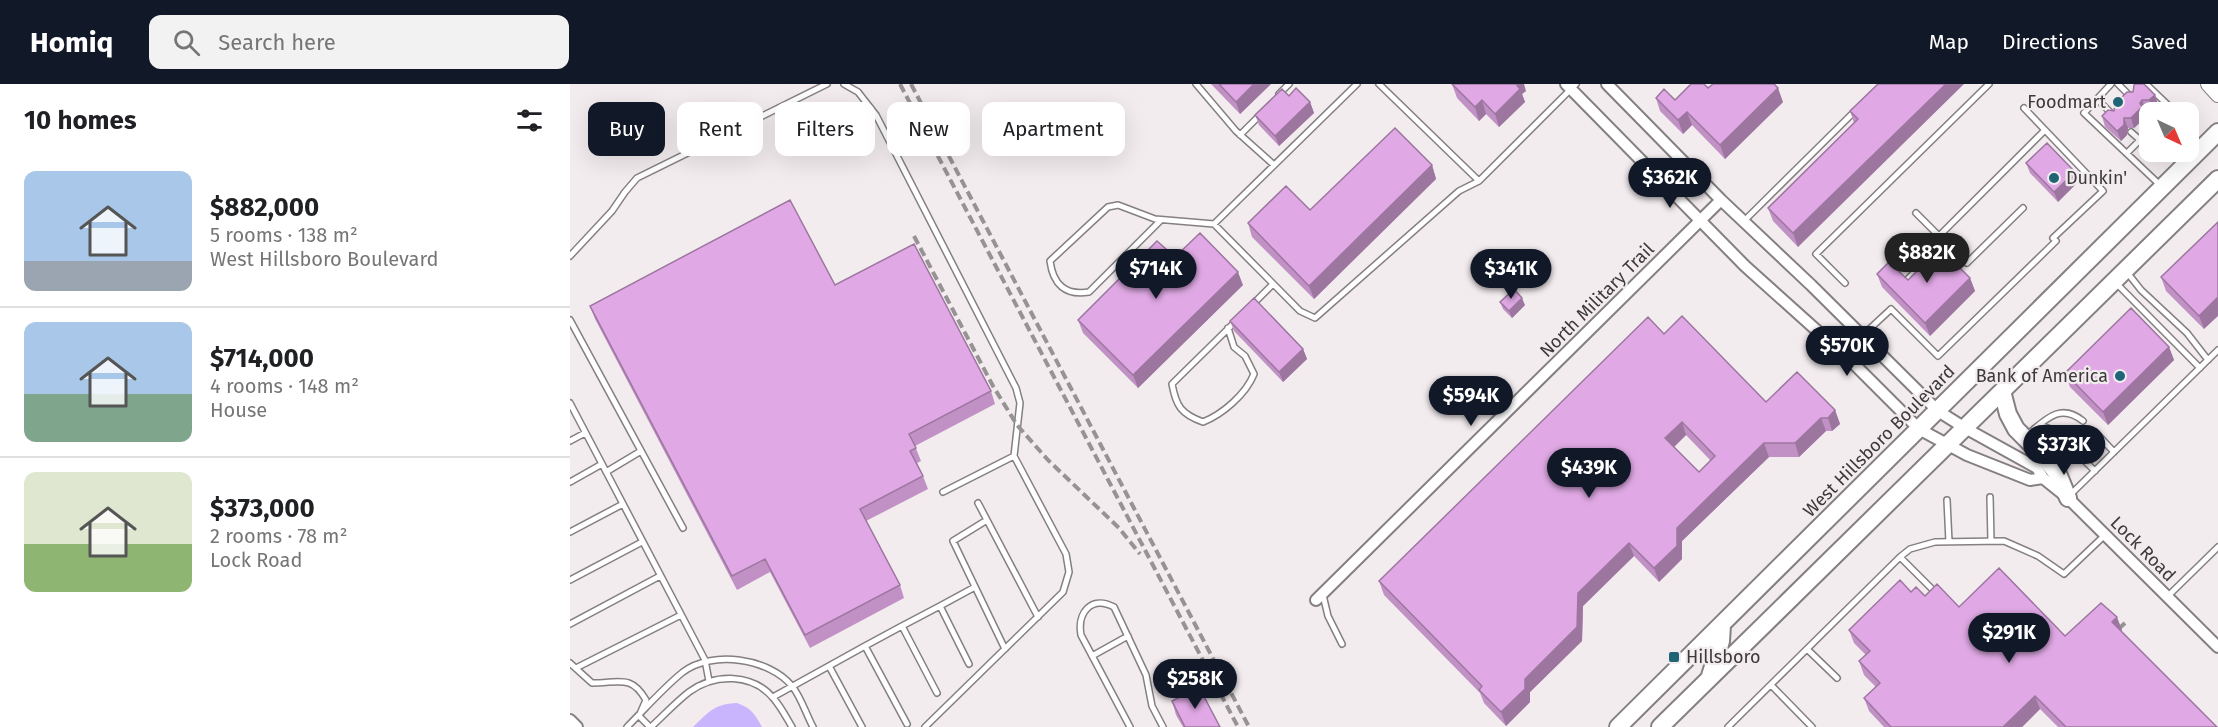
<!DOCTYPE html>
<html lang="en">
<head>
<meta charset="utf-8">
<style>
  :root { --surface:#fff; --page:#f2f2f2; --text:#202124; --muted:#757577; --line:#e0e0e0; --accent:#111827 }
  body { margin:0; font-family:"Fira Sans",sans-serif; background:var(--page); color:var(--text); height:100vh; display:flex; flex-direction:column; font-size:22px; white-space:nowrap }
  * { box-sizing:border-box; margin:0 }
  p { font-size:20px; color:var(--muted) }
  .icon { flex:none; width:33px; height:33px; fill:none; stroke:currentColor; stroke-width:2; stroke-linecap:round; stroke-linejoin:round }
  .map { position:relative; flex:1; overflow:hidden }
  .drawer { display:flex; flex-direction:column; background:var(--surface); width:570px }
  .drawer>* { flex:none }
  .guide { position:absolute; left:18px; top:18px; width:570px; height:54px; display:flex; gap:12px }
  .needle { width:39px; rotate:136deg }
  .fabs { position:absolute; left:1569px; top:18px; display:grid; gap:12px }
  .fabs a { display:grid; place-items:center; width:60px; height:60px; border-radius:12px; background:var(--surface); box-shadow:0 6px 24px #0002; font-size:30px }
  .price { position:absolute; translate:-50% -51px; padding:0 14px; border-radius:21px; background:var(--accent); color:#fff; font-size:20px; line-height:39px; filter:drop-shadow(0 2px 3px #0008) }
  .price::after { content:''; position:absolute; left:50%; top:36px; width:18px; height:14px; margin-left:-9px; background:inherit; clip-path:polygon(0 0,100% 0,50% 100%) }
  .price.on { background:#222; color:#fff }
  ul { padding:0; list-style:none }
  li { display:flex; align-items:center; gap:18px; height:150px; padding:0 24px }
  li+li { border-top:2px solid var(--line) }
  li span { display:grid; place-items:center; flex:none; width:168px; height:120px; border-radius:12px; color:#555 }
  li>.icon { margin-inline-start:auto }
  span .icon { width:72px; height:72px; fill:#fffc; stroke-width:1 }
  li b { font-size:26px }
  h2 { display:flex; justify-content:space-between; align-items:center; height:72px; padding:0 24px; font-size:26px }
  .chip { padding:0 21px; border-radius:12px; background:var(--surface); box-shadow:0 6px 24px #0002; font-size:21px; line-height:54px }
  .chip.on { background:var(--accent); color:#fff }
  header { display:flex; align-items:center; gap:36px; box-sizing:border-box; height:84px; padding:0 30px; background:var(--accent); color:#fff }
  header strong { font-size:28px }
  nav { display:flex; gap:33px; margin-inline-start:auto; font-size:21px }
  .search { width:420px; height:54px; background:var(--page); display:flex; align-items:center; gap:15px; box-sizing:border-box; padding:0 21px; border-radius:12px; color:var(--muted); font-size:22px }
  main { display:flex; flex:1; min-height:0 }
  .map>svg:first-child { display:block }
  .water { fill:#c9b5fd }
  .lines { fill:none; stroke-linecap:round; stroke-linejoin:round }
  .service-casing { stroke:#857f81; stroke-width:8 }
  .minor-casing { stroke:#857f81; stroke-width:14 }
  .tertiary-casing { stroke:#857f81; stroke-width:16 }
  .primary-casing { stroke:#857f81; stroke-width:20 }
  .service { stroke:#fff; stroke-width:5 }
  .minor { stroke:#fff; stroke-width:10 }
  .tertiary { stroke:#fff; stroke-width:14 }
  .primary { stroke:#fff; stroke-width:16 }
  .rail { stroke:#979294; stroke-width:4; stroke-dasharray:9 4.5; stroke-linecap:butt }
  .wall { fill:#c191c5; fill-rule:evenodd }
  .shaded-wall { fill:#9d76a0 }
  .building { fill:#e0a9e5; stroke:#9d76a0; stroke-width:1.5; fill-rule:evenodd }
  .poi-dot { fill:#1f6575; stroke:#f3ecef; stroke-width:2 }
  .labels { text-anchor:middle; stroke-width:4.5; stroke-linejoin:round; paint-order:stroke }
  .poi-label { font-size:18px; fill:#3c3a3b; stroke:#f3ecef; text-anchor:end }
  .street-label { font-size:18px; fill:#3c3a3b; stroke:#f3ecef }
</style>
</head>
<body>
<header>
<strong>Homiq</strong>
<div class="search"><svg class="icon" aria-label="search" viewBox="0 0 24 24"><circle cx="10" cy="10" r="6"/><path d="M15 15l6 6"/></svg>Search here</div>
<nav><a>Map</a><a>Directions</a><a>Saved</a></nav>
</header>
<main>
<section class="drawer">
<h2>10 homes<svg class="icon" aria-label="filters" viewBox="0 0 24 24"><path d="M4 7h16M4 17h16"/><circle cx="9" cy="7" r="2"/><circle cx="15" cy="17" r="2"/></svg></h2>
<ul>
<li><span style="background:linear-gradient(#a9c7e8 75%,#9aa5b1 0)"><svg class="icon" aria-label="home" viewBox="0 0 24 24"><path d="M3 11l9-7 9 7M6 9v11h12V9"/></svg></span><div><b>$882,000</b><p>5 rooms · 138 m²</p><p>West Hillsboro Boulevard</p></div></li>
<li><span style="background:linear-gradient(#a9c7e8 60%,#7fa58c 0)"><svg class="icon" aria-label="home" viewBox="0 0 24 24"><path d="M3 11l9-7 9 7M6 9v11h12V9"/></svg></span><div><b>$714,000</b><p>4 rooms · 148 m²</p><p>House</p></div></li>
<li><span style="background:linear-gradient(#dfe7d0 60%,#8fb573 0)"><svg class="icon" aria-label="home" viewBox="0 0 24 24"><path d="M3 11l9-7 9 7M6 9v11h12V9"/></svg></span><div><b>$373,000</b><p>2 rooms · 78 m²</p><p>Lock Road</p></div></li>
</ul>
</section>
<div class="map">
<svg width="1648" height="643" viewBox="0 0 1648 643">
  <rect width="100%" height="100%" fill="#f3ecef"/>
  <path class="water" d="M 167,619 C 181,624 185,630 192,643 L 123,643 C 139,628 144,620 167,619 Z"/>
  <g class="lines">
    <g class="service-casing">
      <path id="service" d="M 274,0 L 288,8 L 306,31 L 446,304 L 450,319 L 444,372
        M 626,0 L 666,47 L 704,81
        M 809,0 L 909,97
        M 1541,0 L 1514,29 L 1590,101
        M 1548,0 L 1560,12
        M 1576,0 L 1601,24 L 1597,28
        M 709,10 L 719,0
        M 1527,15 L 1542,30
        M 1454,24 L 1475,46
        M 1579,30 L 1580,31
        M 1561,48 L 1570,56
        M 670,51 L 691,30
        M 1557,69 L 1580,46
        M 1346,129 L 1371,154
        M 591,136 L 519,208 C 495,212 483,200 480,177 L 538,123 L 548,121 L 585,135 L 644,140 L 730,227 L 745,234 L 889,107 L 909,97 L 1006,0
        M 1173,138 L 1285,27
        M 644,140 L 787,0
        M 1369,152 L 1475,46 L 1533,107 L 1483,154
        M 0,172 L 42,127 L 55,108 L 67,94 L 257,0
        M 1556,187 L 1571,206 L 1617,249 L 1638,276
        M 1338,195 L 1374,157 L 1397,179 L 1453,124
        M 1545,198 L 1630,284
        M 1275,199 L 1246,170 L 1419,0
        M 683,220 L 703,200
        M 0,236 L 113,444
        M 658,244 L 664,263 L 675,272 L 684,290 C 676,310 653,330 633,338 C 611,330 606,322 602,300 L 666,237
        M 1292,252 L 1321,225 L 1368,272 L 1486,157
        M 0,319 L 135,576 L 139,597
        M 1470,341 L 1483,346 L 1525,387
        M 1526,349 L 1544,368
        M 1456,352 C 1475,336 1490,318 1513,337
        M 0,357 L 15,349
        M 36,388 L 71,367
        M 0,398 L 32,380
        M 1499,412 L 1648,266
        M 1420,413 L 1421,457
        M 1377,416 L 1379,458
        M 408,419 L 468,533
        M 417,436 L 383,457 L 435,565
        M 0,448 L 53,420
        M 0,496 L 72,458
        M 1365,508 L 1330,473 L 1340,465 L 1365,458 L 1434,457 L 1468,472 L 1494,490 L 1535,451
        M 753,511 L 758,532 L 772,560
        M 1597,513 L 1648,463
        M 0,540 L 90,492
        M 332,542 L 295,562 L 337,640
        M 1237,565 L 1267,594
        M 522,572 L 558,552
        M 0,579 L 22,599 C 49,599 61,590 76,616 L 69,632 L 80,643
        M 399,580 L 370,522 L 405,503
        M 259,582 L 292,643
        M 6,584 L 111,531
        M 1201,601 L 1242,643
        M 367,609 L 332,542 L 370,522
        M 203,613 L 295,562
        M 57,643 C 75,625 93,604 113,588 C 142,566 199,574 222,602 C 231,613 236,630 243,643
        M 81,643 C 93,632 106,618 119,608 C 145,589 183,589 204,615 C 211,623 216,633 222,643
        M 355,643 L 493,508 L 499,488 L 496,470 L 444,372 L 373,408
        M 560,643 L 511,551 C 507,529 521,511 544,523 L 576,591 L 582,622 L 593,643
        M 1158,643 L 1330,473"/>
    </g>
    <g class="minor-casing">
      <path id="minor" d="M 996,0 L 1175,182 L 1283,279 L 1349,345 L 1397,371 L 1460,396 L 1473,394
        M 1037,0 L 1151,116 L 1241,201 L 1368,327 L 1395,344 L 1467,384 L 1473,394 L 1498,414 L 1648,563
        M 746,516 L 1151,116
        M 0,636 L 7,643"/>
    </g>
    <g class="tertiary-casing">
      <path id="tertiary" d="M 1638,0 L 1648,11"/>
    </g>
    <g class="primary-casing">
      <path id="primary" d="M 1432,307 L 1438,330 L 1446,345 L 1475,374 L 1489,392 L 1498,414
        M 1140,592 L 1151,557 L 1152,541
        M 1048,643 L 1648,48
        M 1090,643 L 1648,95"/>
    </g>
    <use href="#service" class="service"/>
    <use href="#minor" class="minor"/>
    <use href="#tertiary" class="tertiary"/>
    <use href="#primary" class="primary"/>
    <path class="rail" d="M 330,0 L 668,643
      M 341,0 L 679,643
      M 344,152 L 423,302 L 447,341 L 478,376 L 549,444 L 570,470
      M 1539,554 L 1555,539"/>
  </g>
  <path class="wall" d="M 641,0 L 701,0 L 670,30 Z
    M 882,0 L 956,7 L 952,10 L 955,18 L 929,43 L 916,30 L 909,37 L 887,14 Z
    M 1308,0 L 1228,163 L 1203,137 L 1198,124 L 1284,39 L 1280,27 Z
    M 1138,4 L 1213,18 L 1155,75 L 1122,41 L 1113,50 L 1090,27 L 1086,14 L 1105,16 Z
    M 1585,11 L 1588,21 L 1583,27 L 1576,26 L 1574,29 L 1576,33 L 1564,44 L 1558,44 L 1557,51 L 1551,57 L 1535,43 L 1532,32 Z
    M 719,12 L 740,18 L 744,29 L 709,62 L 689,41 L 685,31 Z
    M 1456,79 L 1508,98 L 1488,118 L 1460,89 Z
    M 862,81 L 866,95 L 744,215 L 682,153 L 678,139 L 740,126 Z
    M 1648,138 L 1634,245 L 1596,207 L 1591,193 Z
    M 605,173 L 673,201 L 568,304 L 513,249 L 508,236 Z
    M 1307,190 L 1338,196 L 1400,194 L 1405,207 L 1360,252 L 1312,203 Z
    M 265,201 L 421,307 L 425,320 L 345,362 L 351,377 L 347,379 L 353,392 L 358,405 L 296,437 L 330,501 L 334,514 L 240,564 L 200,488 L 167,506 L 25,235 L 20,222 Z
    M 930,218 L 955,221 L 942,234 L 933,225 Z
    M 660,237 L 733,265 L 737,275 L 713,298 L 664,247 Z
    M 1094,250 L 1196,318 L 1265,326 L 1270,340 L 1262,347 L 1256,347 L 1229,373 L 1199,373 L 1112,457 L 1112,475 L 1089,498 L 1064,472 L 1013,522 L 1012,557 L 960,608 L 960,618 L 936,642 L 914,619 L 910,609 L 814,511 L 809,497 ZM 1116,351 L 1141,377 L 1129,388 L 1104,363 Z
    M 1599,263 L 1604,276 L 1538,341 L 1500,303 L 1495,289 Z
    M 1341,508 L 1389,523 L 1495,552 L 1552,546 L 1551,547 L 1647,643 L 1488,643 L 1470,625 L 1452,643 L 1314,643 L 1299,627 L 1294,614 L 1306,603 L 1294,591 L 1289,577 L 1296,571 L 1284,559 L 1279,546 Z
    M 602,617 L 650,643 L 613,643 L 606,631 Z"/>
  <path class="shaded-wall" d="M 684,0 L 701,0 L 670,30 L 666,18 Z
    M 945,0 L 954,0 L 956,7 L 952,10 L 955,18 L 929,43 L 925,30 Z
    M 1376,0 L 1394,0 L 1228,163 L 1223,149 Z
    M 1208,4 L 1213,18 L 1155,75 L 1150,61 Z
    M 1585,11 L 1588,21 L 1583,27 L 1579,16 Z
    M 912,16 L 916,30 L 909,37 L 905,23 Z
    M 1572,16 L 1576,26 L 1574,29 L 1570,19 Z
    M 740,18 L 744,29 L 709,62 L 705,52 Z
    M 1572,23 L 1576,33 L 1564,44 L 1561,34 Z
    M 1117,28 L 1122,41 L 1113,50 L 1108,36 Z
    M 1554,34 L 1558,44 L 1557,51 L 1551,57 L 1547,47 Z
    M 862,81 L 866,95 L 744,215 L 739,202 Z
    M 1505,88 L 1508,98 L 1488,118 L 1484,108 Z
    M 668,188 L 673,201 L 568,304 L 563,291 Z
    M 1400,194 L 1405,207 L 1360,252 L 1355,239 Z
    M 1648,213 L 1648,232 L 1634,245 L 1629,232 Z
    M 952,214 L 955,221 L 942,234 L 939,227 Z
    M 1599,263 L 1604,276 L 1538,341 L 1533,328 Z
    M 733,265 L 737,275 L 713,298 L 709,288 Z
    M 1265,326 L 1270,340 L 1262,347 L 1258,334 Z
    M 1251,334 L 1256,347 L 1229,373 L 1225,359 Z
    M 1112,338 L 1116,351 L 1100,367 L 1095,354 Z
    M 1194,359 L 1199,373 L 1112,457 L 1112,475 L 1089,498 L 1084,484 L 1107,444 Z
    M 1059,459 L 1064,472 L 1013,522 L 1012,557 L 960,608 L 960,618 L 936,642 L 931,628 L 955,595 L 1008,509 Z
    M 1547,533 L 1552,546 L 1547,551 L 1542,538 Z
    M 1465,612 L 1470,625 L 1452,643 L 1433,643 Z"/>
  <path class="building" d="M 649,0 L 684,0 L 666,18 Z
    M 882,0 L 946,0 L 950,5 L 925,30 L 912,16 L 905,23 Z
    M 1121,0 L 1134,0 L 1138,4 L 1143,0 L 1204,0 L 1208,4 L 1150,61 L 1117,28 L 1108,36 L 1086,14 L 1094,5 L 1105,16 Z
    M 1308,0 L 1376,0 L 1223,149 L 1198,124 L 1288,35 L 1280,27 Z
    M 1565,0 L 1574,0 L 1585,11 L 1579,16 L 1572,16 L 1570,19 L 1572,23 L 1561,34 L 1554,34 L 1554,41 L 1547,47 L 1532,32 L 1538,26 L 1544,27 L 1545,20 L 1557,8 L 1563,8 L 1564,1 Z
    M 726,4 L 740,18 L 705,52 L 685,31 L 712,5 L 719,12 Z
    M 825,44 L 862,81 L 739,202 L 678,139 L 716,102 L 740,126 Z
    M 1477,59 L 1505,88 L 1484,108 L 1456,79 Z
    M 220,116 L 265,201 L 344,160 L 421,307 L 339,350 L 346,364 L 340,367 L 353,392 L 290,425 L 330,501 L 235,551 L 195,475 L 162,492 L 20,222 Z
    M 1648,138 L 1648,213 L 1629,232 L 1591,193 Z
    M 630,149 L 668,188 L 563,291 L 508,236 L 587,157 L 605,173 Z
    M 1370,164 L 1400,194 L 1355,239 L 1307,190 L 1319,178 L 1338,196 Z
    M 944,205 L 952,214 L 939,227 L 930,218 Z
    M 684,214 L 733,265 L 709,288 L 660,237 Z
    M 1561,224 L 1599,263 L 1533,328 L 1495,289 Z
    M 1112,232 L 1196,318 L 1227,288 L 1265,326 L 1258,334 L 1251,334 L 1225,359 L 1194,359 L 1107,444 L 1107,462 L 1084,484 L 1059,459 L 1008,509 L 1007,543 L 955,595 L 955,605 L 931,628 L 909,606 L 912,602 L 809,497 L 1078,233 L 1094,250 ZM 1112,338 L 1145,372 L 1129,388 L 1095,354 Z
    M 1429,484 L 1495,552 L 1531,519 L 1547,533 L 1542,538 L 1647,643 L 1496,643 L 1465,612 L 1433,643 L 1321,643 L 1294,614 L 1310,599 L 1289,577 L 1300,567 L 1279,546 L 1330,496 L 1341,508 L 1346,503 L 1355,512 L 1367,500 L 1389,523 Z
    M 629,603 L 650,643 L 615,643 L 602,617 Z"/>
  <g class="poi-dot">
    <circle cx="1548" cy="18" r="6"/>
    <circle cx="1484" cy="94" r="6"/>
    <circle cx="1550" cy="292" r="6"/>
    <rect x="1098" y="567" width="12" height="12" rx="3"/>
  </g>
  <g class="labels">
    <g class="poi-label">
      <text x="1536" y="24">Foodmart</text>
      <text x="1496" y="100" text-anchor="start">Dunkin'</text>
      <text x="1538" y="298">Bank of America</text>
      <text x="1116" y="579" text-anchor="start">Hillsboro</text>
    </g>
    <g class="street-label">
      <text transform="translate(1027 216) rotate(-45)" y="6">North Military Trail</text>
      <text transform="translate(1309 357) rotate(-45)" y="6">West Hillsboro Boulevard</text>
      <text transform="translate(1573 465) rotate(45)" y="6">Lock Road</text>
    </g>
  </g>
</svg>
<div class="fabs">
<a><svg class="needle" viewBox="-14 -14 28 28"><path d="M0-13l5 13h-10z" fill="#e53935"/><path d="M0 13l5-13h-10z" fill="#757577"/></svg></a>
</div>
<b class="price" style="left:1100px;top:125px">$362K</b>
<b class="price on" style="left:1357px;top:200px">$882K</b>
<b class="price" style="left:586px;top:216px">$714K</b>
<b class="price" style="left:941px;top:216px">$341K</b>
<b class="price" style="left:1277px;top:293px">$570K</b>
<b class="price" style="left:901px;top:343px">$594K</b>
<b class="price" style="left:1494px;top:392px">$373K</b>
<b class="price" style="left:1019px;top:415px">$439K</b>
<b class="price" style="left:1439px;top:580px">$291K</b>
<b class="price" style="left:625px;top:626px">$258K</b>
<div class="guide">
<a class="chip on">Buy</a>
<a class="chip">Rent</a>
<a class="chip">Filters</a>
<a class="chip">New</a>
<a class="chip">Apartment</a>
</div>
</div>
</main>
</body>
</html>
